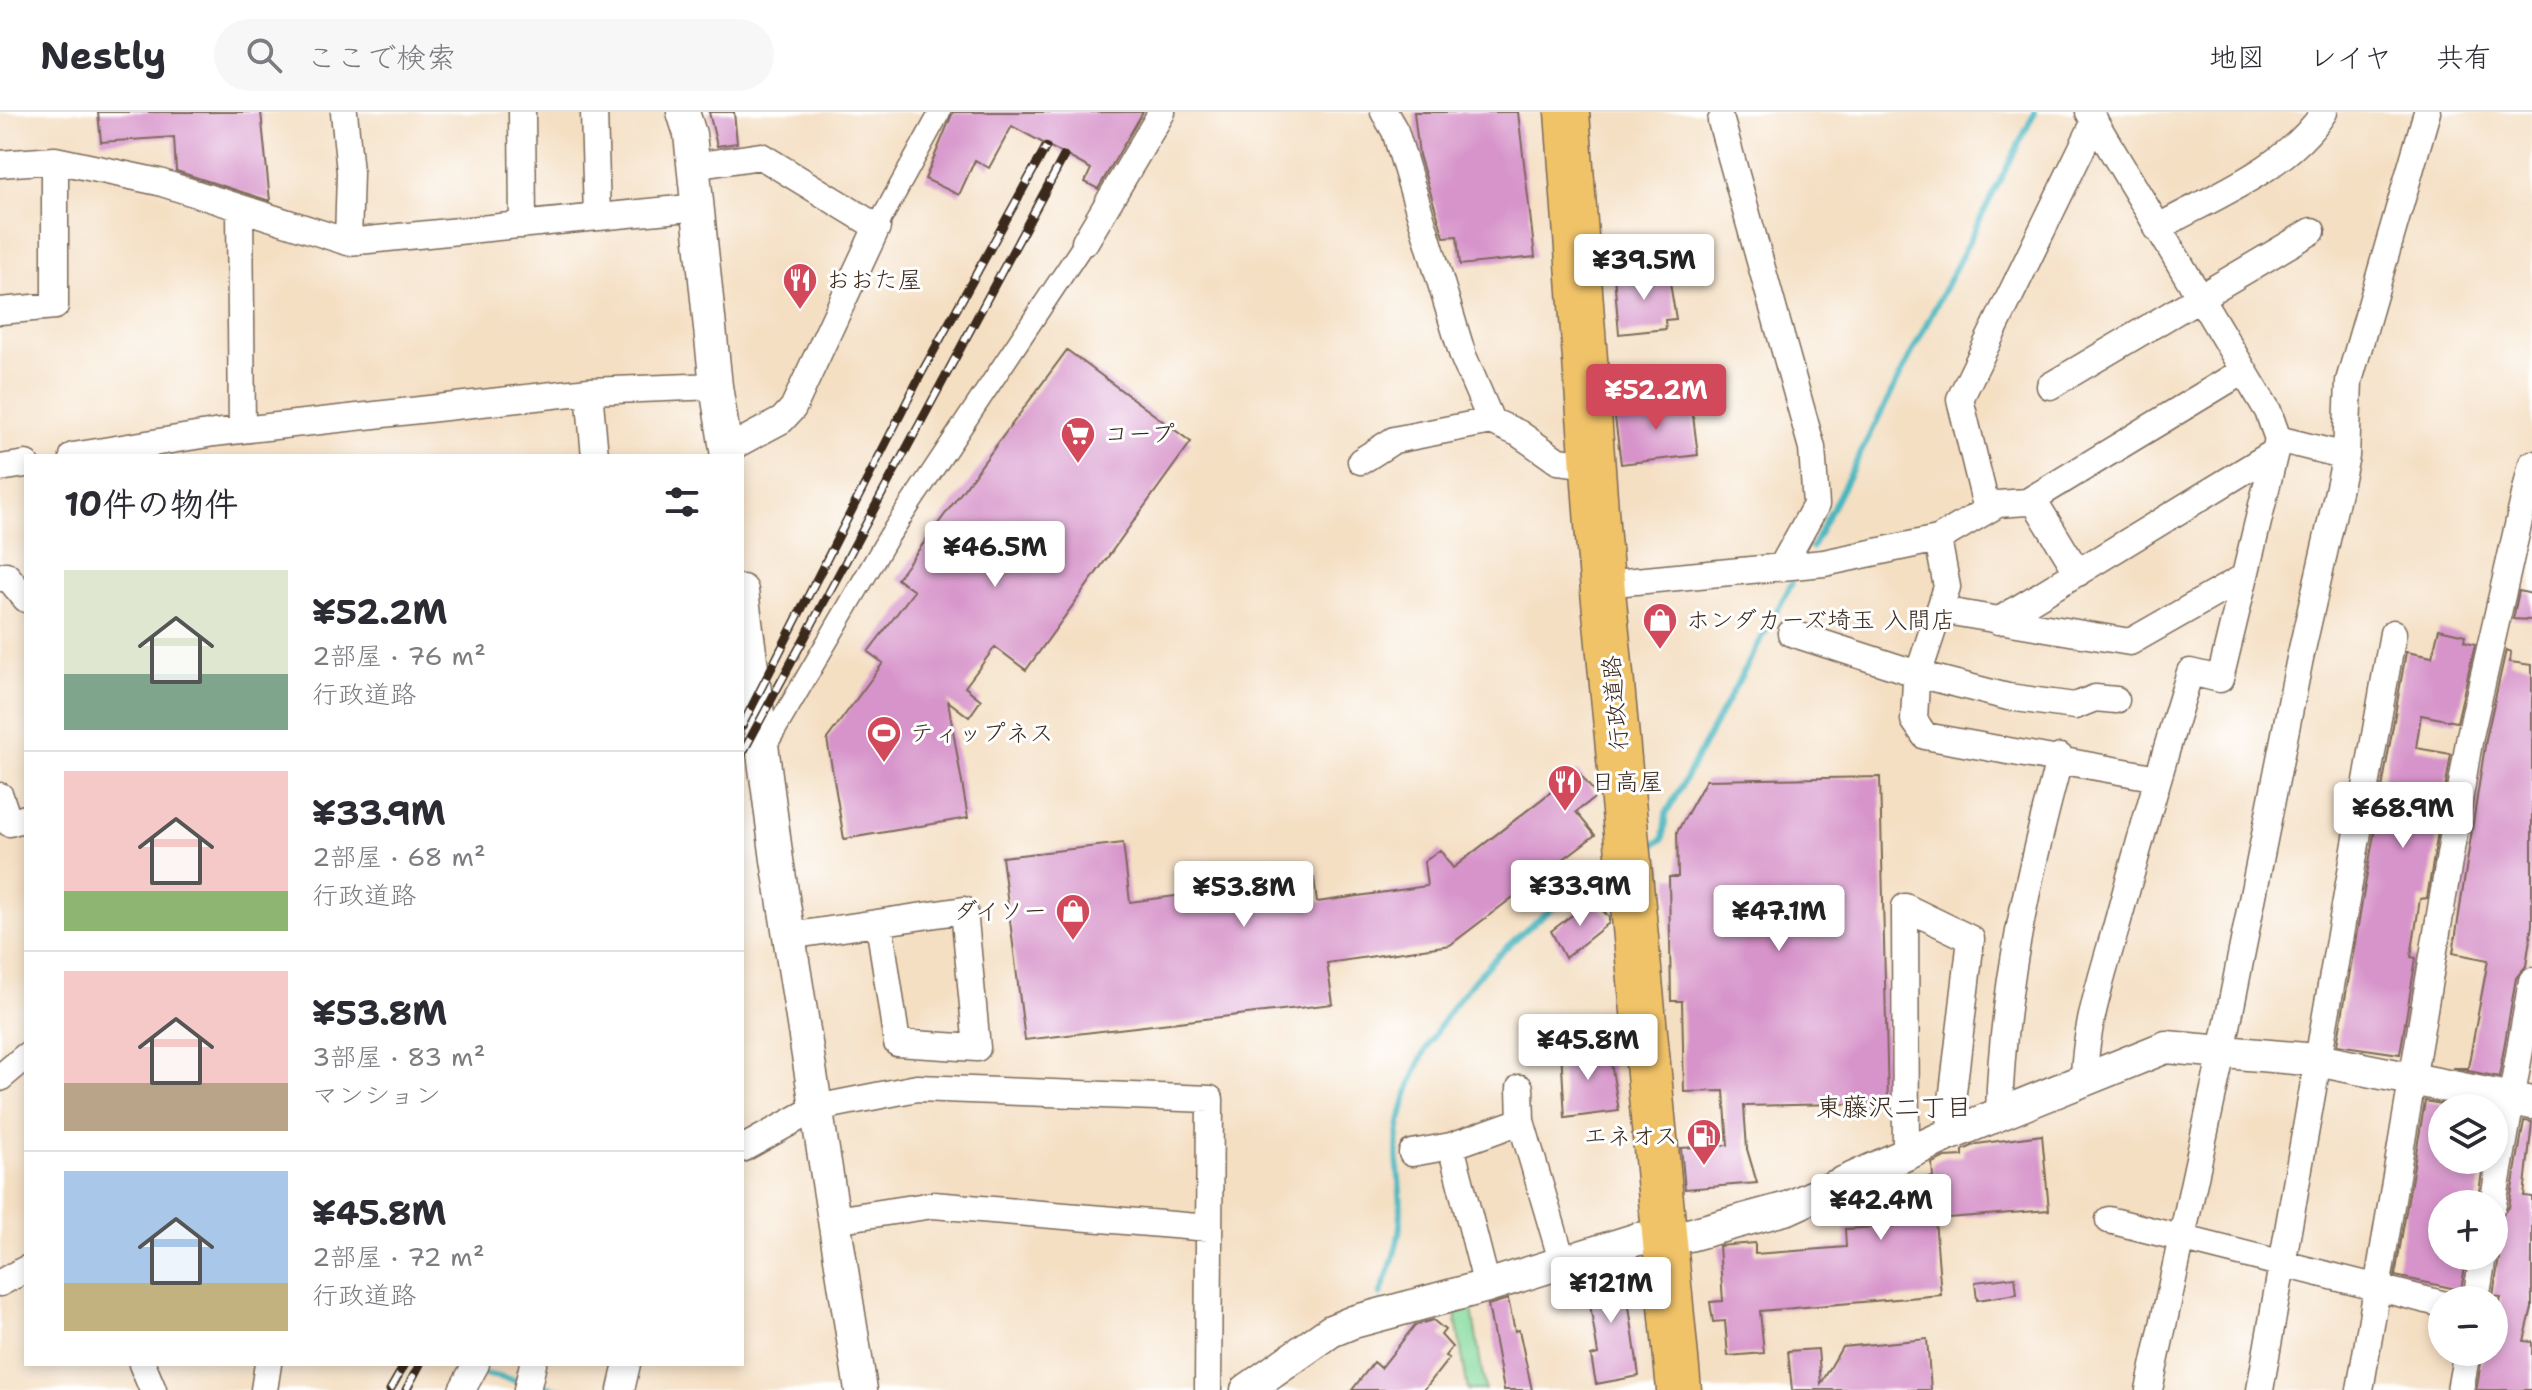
<!DOCTYPE html>
<html lang="ja">
<head>
<meta charset="utf-8">
<style>
  :root { --surface:#fff; --page:#f7f7f7; --text:#2b2b33; --muted:#7c7c81; --line:#e1e1e2; --accent:#d1495b }
  body { margin:0; font-family:"Shantell Sans","Klee One",sans-serif; background:var(--page); color:var(--text); height:100vh; display:flex; flex-direction:column; font-size:30px; white-space:nowrap }
  * { box-sizing:border-box; margin:0 }
  p { font-size:26px; color:var(--muted) }
  .icon { flex:none; width:44px; height:44px; fill:none; stroke:currentColor; stroke-width:2; stroke-linecap:round; stroke-linejoin:round }
  .map { position:relative; flex:1; overflow:hidden }
  .drawer { position:absolute; left:24px; top:342px; width:720px; height:912px; display:flex; flex-direction:column; background:var(--surface); border-radius:0px; box-shadow:0 4px 12px #0003 }
  .drawer>* { flex:none }
  .controls { position:absolute; left:2428px; top:982px; display:grid; gap:16px }
  .controls a { display:grid; place-items:center; width:80px; height:80px; border-radius:50%; background:var(--surface); box-shadow:0 4px 12px #0003; font-size:40px }
  .price { position:absolute; translate:-50% -68px; padding:0 18px; border-radius:8px; background:#fff; color:#222; font-size:26px; line-height:52px; filter:drop-shadow(0 2px 4px #0008) }
  .price::after { content:''; position:absolute; left:50%; top:48px; width:24px; height:18px; margin-left:-12px; background:inherit; clip-path:polygon(0 0,100% 0,50% 100%) }
  .price.current { background:var(--accent); color:#fff }
  ul { padding:0; list-style:none }
  li { display:flex; align-items:center; gap:24px; height:200px; padding:0 40px }
  li+li { border-top:2px solid var(--line) }
  li span { display:grid; place-items:center; flex:none; width:224px; height:160px; border-radius:0px; color:#555 }
  li>.icon { margin-inline-start:auto }
  span .icon { width:96px; height:96px; fill:#fffc; stroke-width:1 }
  li b { font-size:34px }
  h2 { display:flex; justify-content:space-between; align-items:center; height:96px; padding:0 40px; font-size:34px }
  header { display:flex; align-items:center; gap:48px; box-sizing:border-box; height:112px; padding:0 40px; background:var(--surface); border-bottom:2px solid var(--line) }
  header strong { font-size:38px }
  nav { display:flex; gap:44px; margin-inline-start:auto; font-size:28px }
  .search { width:560px; height:72px; background:var(--page); display:flex; align-items:center; gap:20px; box-sizing:border-box; padding:0 28px; border-radius:44px; color:var(--muted); font-size:30px }
  .map>svg:first-child { display:block }
  .green { fill:#84d99b; stroke:#60825c; stroke-width:2 }
  .lines { fill:none; stroke-linecap:round; stroke-linejoin:round }
  .stream { stroke:#47b6bf; stroke-width:6 }
  .building { fill:#d794ca }
  .pedestrian-casing { stroke:#7c6958; stroke-width:23 }
  .minor-casing { stroke:#7c6958; stroke-width:29 }
  .tertiary-casing { stroke:#7c6958; stroke-width:35 }
  .trunk-casing { stroke:#7c6958; stroke-width:47 }
  .pedestrian { stroke:#fff; stroke-width:20 }
  .minor { stroke:#fff; stroke-width:26 }
  .tertiary { stroke:#fff; stroke-width:32 }
  .trunk { stroke:#f1c369; stroke-width:44 }
  .rail-casing { stroke:#3b2a1e; stroke-width:9 }
  .rail { stroke:#fff; stroke-width:6; stroke-dasharray:18; stroke-linecap:butt }
  .labels { text-anchor:middle; stroke-width:6; stroke-linejoin:round; paint-order:stroke }
  .poi-label { font-size:24px; fill:#3b2a1e; stroke:#fff; text-anchor:start }
  .street-label { font-size:24px; fill:#3b2a1e; stroke:#fff }
  .neighbourhood-label { font-size:26px; fill:#3b2a1e; stroke:#fff }
</style>
</head>
<body>
<header>
<strong>Nestly</strong>
<div class="search"><svg class="icon" aria-label="search" viewBox="0 0 24 24"><circle cx="10" cy="10" r="6"/><path d="M15 15l6 6"/></svg>ここで検索</div>
<nav><a>地図</a><a>レイヤ</a><a>共有</a></nav>
</header>
<div class="map">
<svg width="2532" height="1278" viewBox="0 0 2532 1278">
  <rect width="100%" height="100%" fill="#fff"/>
  <filter id="ink" filterUnits="userSpaceOnUse"><feTurbulence type="fractalNoise" baseFrequency=".0125" numOctaves="2"/><feDisplacementMap in="SourceGraphic" scale="16" xChannelSelector="R" yChannelSelector="G"/><feConvolveMatrix kernelMatrix="1 2 1 2 8 2 1 2 1" color-interpolation-filters="sRGB"/></filter>
  <filter id="wash" filterUnits="userSpaceOnUse"><feTurbulence type="fractalNoise" baseFrequency=".006" numOctaves="4" result="noise"/><feDisplacementMap in="SourceGraphic" scale="32" xChannelSelector="R" yChannelSelector="G"/><feGaussianBlur stdDeviation="1.8" result="paint"/><feColorMatrix in="noise" values="0 0 0 0 0 0 0 0 0 0 0 0 0 0 0 0 0 1.4 0 .05"/><feComposite in="paint" operator="in"/></filter>
  <g filter="url(#wash)">
    <rect width="100%" height="100%" fill="#f4dfc3"/>
    <path class="green" d="M 1471,1191 L 1485,1278 L 1468,1278 L 1454,1196 Z"/>
    <g class="lines">
      <path class="stream" d="M 1812,436 L 2035,0
        M 1647,737 L 1663,727 L 1666,702 L 1792,471
        M 1380,1183 C 1388,1162 1398,1136 1400,1113 C 1404,1084 1394,1052 1398,1022 C 1415,905 1516,814 1612,757
        M 479,1261 L 523,1270
        M 534,1272 L 562,1278"/>
    </g>
    <g id="blocks">
      <path class="building" d="M 98,0 L 261,0 L 270,89 L 176,59 L 174,25 L 101,30 Z
        M 709,0 L 734,0 L 737,31 L 717,34 Z
        M 953,0 L 1143,0 L 1098,77 L 1085,70 L 1091,57 L 1012,14 L 989,56 L 975,48 L 959,83 L 925,67 Z
        M 1414,0 L 1518,0 L 1535,145 L 1460,153 L 1457,124 L 1444,125 L 1419,43 Z
        M 1668,159 L 1676,207 L 1665,208 L 1666,217 L 1619,222 L 1614,163 Z
        M 1067,238 L 1191,330 L 1026,558 L 995,535 L 965,575 L 981,588 L 969,605 L 948,589 L 968,706 L 844,727 L 827,627 L 883,551 L 868,540 L 914,479 L 897,467 Z
        M 1691,288 L 1698,343 L 1621,352 L 1614,298 Z
        M 2519,479 L 2532,482 L 2532,508 L 2513,507 Z
        M 2439,517 L 2465,523 L 2464,529 L 2475,532 L 2457,610 L 2421,603 L 2416,636 L 2451,642 L 2427,786 L 2420,787 L 2411,845 L 2416,846 L 2400,942 L 2337,933 L 2406,540 L 2432,545 Z
        M 2506,538 L 2511,540 L 2510,550 L 2532,553 L 2532,813 L 2526,854 L 2516,866 L 2499,965 L 2453,956 L 2468,956 L 2488,848 L 2453,841 L 2486,627 Z
        M 1578,659 L 1597,684 L 1576,700 L 1595,723 L 1450,833 L 1327,851 L 1333,892 L 1025,928 L 1002,745 L 1123,731 L 1130,790 L 1314,766 L 1317,790 L 1427,774 L 1424,750 L 1440,738 L 1453,756 Z
        M 1880,665 L 1888,991 L 1744,994 L 1747,1037 L 1757,1071 L 1685,1077 L 1681,1036 L 1728,1033 L 1724,979 L 1684,980 L 1682,889 L 1671,889 L 1669,765 L 1678,765 L 1677,720 L 1706,668 Z
        M 1592,788 L 1609,805 L 1609,811 L 1565,846 L 1551,819 Z
        M 1608,933 L 1619,999 L 1565,1006 L 1561,938 Z
        M 2425,989 L 2442,992 L 2442,1048 L 2484,1048 L 2477,1092 L 2442,1092 L 2442,1144 L 2467,1144 L 2461,1178 L 2395,1164 Z
        M 2524,1009 L 2532,1010 L 2524,1084 L 2532,1085 L 2532,1196 L 2524,1229 L 2532,1230 L 2532,1278 L 2476,1278 L 2483,1240 L 2494,1240 L 2494,1216 L 2501,1185 L 2493,1184 L 2499,1146 L 2494,1131 L 2498,1107 L 2509,1095 Z
        M 2042,1023 L 2049,1098 L 1935,1107 L 1941,1183 L 1760,1199 L 1764,1241 L 1728,1244 L 1725,1209 L 1713,1210 L 1710,1190 L 1723,1189 L 1719,1134 L 1755,1131 L 1755,1142 L 1846,1135 L 1845,1117 L 1895,1114 L 1892,1069 L 1933,1065 L 1932,1051 L 1945,1045 L 1963,1044 L 1963,1038 L 1977,1032 Z
        M 1623,1152 L 1639,1264 L 1596,1272 L 1591,1244 L 1598,1242 L 1590,1192 L 1585,1192 L 1580,1165 Z
        M 2015,1165 L 2017,1182 L 1977,1188 L 1975,1170 Z
        M 1508,1187 L 1515,1219 L 1519,1218 L 1532,1278 L 1504,1278 L 1488,1193 Z
        M 1433,1208 L 1445,1218 L 1441,1223 L 1452,1235 L 1445,1244 L 1449,1246 L 1424,1278 L 1352,1278 L 1374,1250 L 1381,1256 L 1415,1213 Z
        M 1927,1227 L 1931,1278 L 1792,1278 L 1788,1239 L 1818,1237 L 1821,1272 L 1842,1235 Z"/>
    </g>
  </g>
  <g filter="url(#ink)">
    <use href="#blocks" fill-opacity="0" stroke="#7c6958" stroke-width="2"/>
    <g class="lines">
      <g class="pedestrian-casing">
        <path id="pedestrian" d="M 877,115 L 940,0
          M 762,641 L 889,424 L 1085,130"/>
      </g>
      <g class="minor-casing">
        <path id="minor" d="M 344,0 L 350,60 L 348,130
          M 522,0 L 523,113
          M 594,0 L 597,105
          M 1384,0 L 1395,19 L 1463,244 L 1491,309
          M 2089,0 L 2268,299 L 2278,327 L 2346,344
          M 1721,9 L 1812,336 L 1816,393 L 1781,456
          M 0,52 L 55,48 L 159,70 L 348,130 L 699,95
          M 693,54 L 761,44 L 877,115 L 793,296 L 782,308 L 726,338
          M 240,96 L 242,317
          M 2157,116 C 2214,84 2288,56 2324,0
          M 1085,130 L 1162,0
          M 0,199 L 55,194 L 55,48
          M 2050,274 L 2312,119
          M 73,344 L 214,321 L 589,279
          M 595,344 L 589,279 L 716,274
          M 1361,349 L 1394,328 L 1491,309 L 1518,321 L 1558,349 L 1592,353
          M 0,356 L 26,352
          M 2033,387 L 2078,461
          M 1987,398 L 1960,287 L 2095,9
          M 1938,427 L 1947,475 L 1916,569 L 1914,608 L 1925,624 L 2158,666
          M 0,466 L 6,463 L 26,487
          M 1604,472 L 1824,451 L 1938,427 L 1998,392 L 2027,390 L 2243,259
          M 1940,498 L 2130,530 L 2244,465
          M 1998,509 L 2275,340
          M 1791,521 L 1918,562 L 2008,585 L 2075,594 L 2095,586 L 2116,588
          M 0,684 L 9,711 L 26,706
          M 789,824 L 964,798 L 977,936 L 897,931 L 879,811
          M 0,966 L 26,944
          M 2084,966 C 2085,915 2103,861 2117,812 C 2140,728 2164,644 2190,560 L 2220,567 L 2278,327
          M 1520,976 L 1521,1009 L 1563,1152
          M 1999,1002 C 2002,879 2028,763 2060,645
          M 1451,1034 L 1487,1174
          M 742,1037 L 816,996 L 917,976 L 1210,987 L 1208,1278
          M 1412,1041 L 1451,1034 L 1521,1009
          M 1906,1044 L 1905,795 L 1971,827 L 1948,1023
          M 2493,1092 L 2532,869
          M 834,1108 L 933,1093 L 1209,1116
          M 2109,1108 L 2442,1192
          M 0,1171 L 26,1157
          M 2476,1188 L 2483,1144
          M 142,1252 L 153,1278
          M 264,1278 L 268,1252
          M 462,1278 L 476,1252
          M 527,1278 L 533,1252
          M 621,1278 L 627,1252
          M 2149,1278 L 2222,940 L 2300,546 L 2346,344 L 2349,269 L 2427,0
          M 2260,1278 L 2393,521
          M 2360,1278 L 2470,624 L 2532,352
          M 2460,1278 L 2467,1240"/>
      </g>
      <g class="tertiary-casing">
        <path id="tertiary" d="M 683,0 L 690,22 L 716,274 L 727,344
          M 742,479 L 777,748 L 861,1278
          M 1247,1278 L 1331,1219 L 1353,1210 L 1487,1174 L 1638,1127 L 1689,1123 L 1788,1096 L 1948,1023 L 2166,935 L 2317,948 L 2532,991"/>
      </g>
      <g class="trunk-casing">
        <path id="trunk" d="M 1567,0 L 1598,426 L 1679,1278"/>
      </g>
      <use href="#pedestrian" class="pedestrian"/>
      <use href="#minor" class="minor"/>
      <use href="#tertiary" class="tertiary"/>
      <use href="#trunk" class="trunk"/>
      <g class="rail-casing">
        <path id="rail" d="M 742,614 L 921,262 L 1046,35
          M 742,642 L 1064,44
          M 390,1278 L 405,1252
          M 406,1278 L 420,1252"/>
      </g>
      <use href="#rail" class="rail"/>
    </g>
  </g>
  <defs>
    <g id="restaurant-pin" transform="scale(1.8)"><path d="M0 17L-7.5 6A9.5 9.5 0 1 1 7.5 6Z" fill="#d1495b" stroke="#fff"/><path d="M-5-6h1v4h1v-4h1v4h1v-4h1v5L-1.5 .5V6h-2V.5L-5-1ZM5-6V6H3V1.5H1.5Q1.5-4 5-6Z" fill="#fff"/></g>
    <g id="supermarket-pin" transform="scale(1.8)"><path d="M0 17L-7.5 6A9.5 9.5 0 1 1 7.5 6Z" fill="#d1495b" stroke="#fff"/><path d="M-6-5.5h2.5l.6 2H6L4.5 2H-2.5L-4.4-4H-6ZM-1.5 3.2a1.3 1.3 0 1 0 .1 0ZM3 3.2a1.3 1.3 0 1 0 .1 0Z" fill="#fff"/></g>
    <g id="shop-pin" transform="scale(1.8)"><path d="M0 17L-7.5 6A9.5 9.5 0 1 1 7.5 6Z" fill="#d1495b" stroke="#fff"/><path d="M-5-2.5h2.3a2.7 3.5 0 0 1 5.4 0H5L5.5 6h-11ZM-1.5-2.5h3a1.5 2.3 0 0 0-3 0Z" fill="#fff"/></g>
    <g id="stadium-pin" transform="scale(1.8)"><path d="M0 17L-7.5 6A9.5 9.5 0 1 1 7.5 6Z" fill="#d1495b" stroke="#fff"/><path d="M0-5a6.5 5 0 1 0 0 10a6.5 5 0 1 0 0-10ZM-3.5-1.8h7v3.6h-7Z" fill="#fff"/></g>
    <g id="fuel-pin" transform="scale(1.8)"><path d="M0 17L-7.5 6A9.5 9.5 0 1 1 7.5 6Z" fill="#d1495b" stroke="#fff"/><path d="M-5.5-6h7V0h2V4h1.3V-2.5L3-4.5l.8-.8L6-3V5H2.5V1h-1V6h-7ZM-4.2-4.7v3.2H.2V-4.7Z" fill="#fff"/></g>
  </defs>
  <g fill-rule="evenodd">
    <use href="#restaurant-pin" x="800" y="168"/>
    <use href="#supermarket-pin" x="1078" y="322"/>
    <use href="#shop-pin" x="1660" y="508"/>
    <use href="#stadium-pin" x="884" y="621"/>
    <use href="#restaurant-pin" x="1565" y="670"/>
    <use href="#shop-pin" x="1073" y="799"/>
    <use href="#fuel-pin" x="1704" y="1024"/>
  </g>
  <g class="labels">
    <g class="poi-label">
      <text x="826" y="176">おおた屋</text>
      <text x="1104" y="330">コープ</text>
      <text x="1686" y="516">ホンダカーズ埼玉 入間店</text>
      <text x="910" y="629">ティップネス</text>
      <text x="1591" y="678">日高屋</text>
      <text x="1047" y="807" text-anchor="end">ダイソー</text>
      <text x="1678" y="1032" text-anchor="end">エネオス</text>
    </g>
    <g class="street-label">
      <text transform="translate(1615 591) rotate(-95)" y="8">行政道路</text>
    </g>
    <g class="neighbourhood-label">
      <text x="1894" y="1004">東藤沢二丁目</text>
    </g>
  </g>
</svg>
<div class="controls">
<a><svg class="icon" aria-label="layers" viewBox="0 0 24 24"><path d="M12 4l9 5-9 5-9-5zM3 14l9 5 9-5"/></svg></a>
<a>+</a>
<a>−</a>
</div>
<b class="price" style="left:1644px;top:190px">¥39.5M</b>
<b class="price current" style="left:1656px;top:320px">¥52.2M</b>
<b class="price" style="left:995px;top:477px">¥46.5M</b>
<b class="price" style="left:2403px;top:738px">¥68.9M</b>
<b class="price" style="left:1580px;top:816px">¥33.9M</b>
<b class="price" style="left:1244px;top:817px">¥53.8M</b>
<b class="price" style="left:1779px;top:841px">¥47.1M</b>
<b class="price" style="left:1588px;top:970px">¥45.8M</b>
<b class="price" style="left:1881px;top:1130px">¥42.4M</b>
<b class="price" style="left:1611px;top:1213px">¥121M</b>
<section class="drawer">
<h2>10件の物件<svg class="icon" aria-label="filters" viewBox="0 0 24 24"><path d="M4 7h16M4 17h16"/><circle cx="9" cy="7" r="2"/><circle cx="15" cy="17" r="2"/></svg></h2>
<ul>
<li><span style="background:linear-gradient(#dfe7d0 65%,#7fa58c 0)"><svg class="icon" aria-label="home" viewBox="0 0 24 24"><path d="M3 11l9-7 9 7M6 9v11h12V9"/></svg></span><div><b>¥52.2M</b><p>2部屋 · 76 m²</p><p>行政道路</p></div></li>
<li><span style="background:linear-gradient(#f6c9c9 75%,#8fb573 0)"><svg class="icon" aria-label="home" viewBox="0 0 24 24"><path d="M3 11l9-7 9 7M6 9v11h12V9"/></svg></span><div><b>¥33.9M</b><p>2部屋 · 68 m²</p><p>行政道路</p></div></li>
<li><span style="background:linear-gradient(#f6c9c9 70%,#b9a48a 0)"><svg class="icon" aria-label="home" viewBox="0 0 24 24"><path d="M3 11l9-7 9 7M6 9v11h12V9"/></svg></span><div><b>¥53.8M</b><p>3部屋 · 83 m²</p><p>マンション</p></div></li>
<li><span style="background:linear-gradient(#a9c7e8 70%,#c2b280 0)"><svg class="icon" aria-label="home" viewBox="0 0 24 24"><path d="M3 11l9-7 9 7M6 9v11h12V9"/></svg></span><div><b>¥45.8M</b><p>2部屋 · 72 m²</p><p>行政道路</p></div></li>
</ul>
</section>
</div>
</body>
</html>
